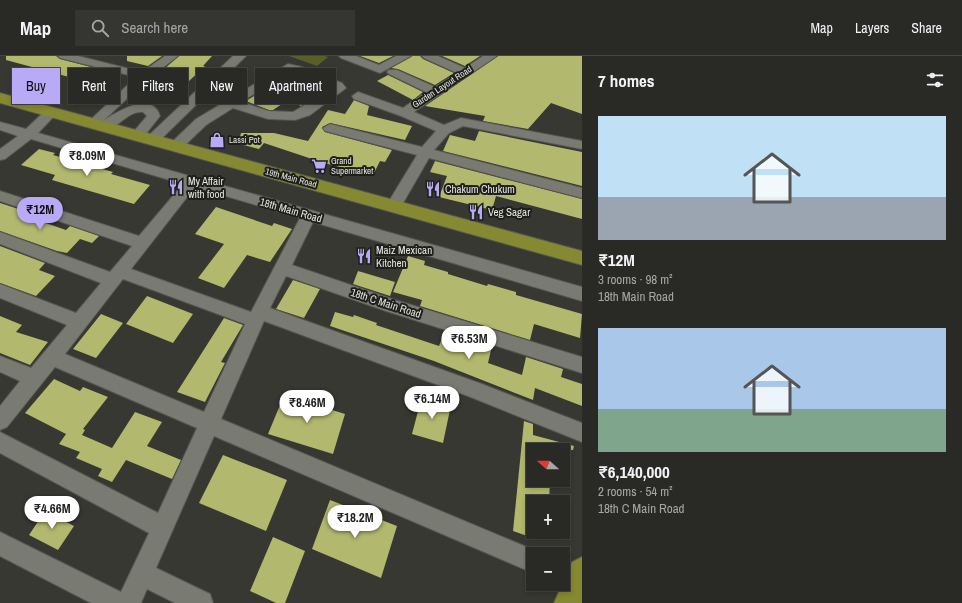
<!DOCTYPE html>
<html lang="en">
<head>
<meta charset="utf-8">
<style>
  :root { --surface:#292a25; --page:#353632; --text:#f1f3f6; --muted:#a5a7a7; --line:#454642; --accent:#b9aaf7 }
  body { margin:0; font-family:"Archivo Narrow",sans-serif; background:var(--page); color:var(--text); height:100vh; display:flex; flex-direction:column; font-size:15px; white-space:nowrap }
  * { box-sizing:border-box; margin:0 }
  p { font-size:13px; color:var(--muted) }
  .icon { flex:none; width:22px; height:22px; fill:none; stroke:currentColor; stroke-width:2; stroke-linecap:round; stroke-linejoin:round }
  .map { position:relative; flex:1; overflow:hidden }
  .details { display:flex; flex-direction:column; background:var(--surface); width:380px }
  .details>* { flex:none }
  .hud { position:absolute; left:12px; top:12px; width:380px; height:36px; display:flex; gap:8px }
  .needle { width:26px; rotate:291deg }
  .fabs { position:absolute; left:526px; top:387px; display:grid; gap:8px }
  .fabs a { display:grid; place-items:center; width:44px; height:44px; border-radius:0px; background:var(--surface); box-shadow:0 2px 6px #0003,0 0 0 1px var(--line); font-size:20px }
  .price { position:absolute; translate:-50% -34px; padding:0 9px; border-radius:14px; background:#fff; color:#222; font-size:13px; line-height:26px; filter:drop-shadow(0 1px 2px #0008) }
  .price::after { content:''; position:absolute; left:50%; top:24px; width:12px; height:9px; margin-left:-6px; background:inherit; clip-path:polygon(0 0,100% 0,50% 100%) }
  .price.selected { background:var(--accent); color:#111 }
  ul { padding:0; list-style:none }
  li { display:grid; align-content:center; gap:8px; height:212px; padding:0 16px }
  li span { display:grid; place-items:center; height:124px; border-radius:0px; color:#555 }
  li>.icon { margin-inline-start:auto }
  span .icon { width:72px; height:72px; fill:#fffc; stroke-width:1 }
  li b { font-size:17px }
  h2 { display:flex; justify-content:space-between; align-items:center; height:48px; padding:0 16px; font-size:17px }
  .chip { padding:0 14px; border-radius:0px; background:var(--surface); box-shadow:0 2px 6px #0003,0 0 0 1px var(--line); font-size:14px; line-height:36px }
  .chip.selected { background:var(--accent); color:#111 }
  header { display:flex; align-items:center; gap:24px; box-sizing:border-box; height:56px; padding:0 20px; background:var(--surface); border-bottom:1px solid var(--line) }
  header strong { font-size:19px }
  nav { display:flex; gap:22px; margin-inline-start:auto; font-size:14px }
  .search { width:280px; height:36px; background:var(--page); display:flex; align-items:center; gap:10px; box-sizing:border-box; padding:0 14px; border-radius:0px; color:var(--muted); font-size:15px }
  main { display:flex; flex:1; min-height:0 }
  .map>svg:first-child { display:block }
  .green { fill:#5a5e2a }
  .building { fill:#b2b86e }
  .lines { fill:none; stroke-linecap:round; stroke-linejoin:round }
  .minor-casing { stroke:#555651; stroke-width:2 }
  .major-casing { stroke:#555651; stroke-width:2 }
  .minor { fill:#797a72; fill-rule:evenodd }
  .major { fill:#858932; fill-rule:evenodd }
  .labels { text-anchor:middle; stroke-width:4; stroke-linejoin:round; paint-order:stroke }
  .far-street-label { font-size:9px; fill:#e3e4e0; stroke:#1e1f1b }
  .far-poi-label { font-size:9px; fill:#e3e4e0; stroke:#1e1f1b; text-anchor:start }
  .poi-label { font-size:11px; fill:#e3e4e0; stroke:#1e1f1b; text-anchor:start }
  .street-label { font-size:11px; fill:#e3e4e0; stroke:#1e1f1b }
</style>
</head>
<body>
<header>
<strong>Map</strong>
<div class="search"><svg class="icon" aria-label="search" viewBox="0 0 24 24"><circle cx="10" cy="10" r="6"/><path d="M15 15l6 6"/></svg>Search here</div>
<nav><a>Map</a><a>Layers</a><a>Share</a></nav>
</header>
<main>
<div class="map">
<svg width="582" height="547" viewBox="0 0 582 547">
  <rect width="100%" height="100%" fill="#373831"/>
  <path class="green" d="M 289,0 L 325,0 L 328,1 L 317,10 Z"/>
  <path class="building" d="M 6,0 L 56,0 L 60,3 L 95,12 L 80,24 L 6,4 Z
    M 127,0 L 162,0 L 148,10 L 127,5 Z
    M 179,0 L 212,0 L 203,10 L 205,10 L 171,42 L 146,34 L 167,15 L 163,14 Z
    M 360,0 L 393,0 L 379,7 Z
    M 412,0 L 420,0 L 423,3 L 454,17 L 435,29 L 398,13 L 391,12 Z
    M 442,0 L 480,0 L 465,10 Z
    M 498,0 L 582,0 L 582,58 L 551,47 L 528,73 L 483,65 L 485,60 L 425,50 Z
    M 298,19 L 329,32 L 301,50 L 288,44 L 273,54 L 269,54 L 246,45 L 286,20 L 292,23 Z
    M 388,19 L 423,36 L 413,44 L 377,25 Z
    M 354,44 L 369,50 L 367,59 L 412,70 L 405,84 L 330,67 L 322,71 L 325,76 L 392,94 L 385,106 L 380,105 L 373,119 L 324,107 L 264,87 L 259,93 L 240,88 L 246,83 L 240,81 L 241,77 L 274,77 L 308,85 L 328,54 L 345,58 Z
    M 479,75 L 582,96 L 582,130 L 443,95 L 450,79 L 475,85 Z
    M 39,93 L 55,97 L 53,99 L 113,116 L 111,118 L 150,129 L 134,148 L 52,124 L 55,119 L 21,109 Z
    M 435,105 L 582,143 L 582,163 L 496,140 L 492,154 L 439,141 L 447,120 L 430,116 Z
    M 0,147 L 31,157 L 28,161 L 66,174 L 70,170 L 99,180 L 92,187 L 80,183 L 67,197 L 57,195 L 0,175 Z
    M 216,151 L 272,170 L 274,167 L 292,173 L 270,206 L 247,199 L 224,232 L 198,222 L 224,188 L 195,178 Z
    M 0,190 L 45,207 L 39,214 L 55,220 L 36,240 L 0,227 Z
    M 408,200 L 425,205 L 424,209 L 448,216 L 448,218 L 487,230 L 488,228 L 516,236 L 516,239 L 582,258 L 580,282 L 534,268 L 530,284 L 420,250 L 422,244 L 393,236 Z
    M 358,215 L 395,226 L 390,240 L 353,228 Z
    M 293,224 L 320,233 L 304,262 L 276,253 Z
    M 147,240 L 193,258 L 173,287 L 126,268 Z
    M 335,256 L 353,261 L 354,259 L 377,267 L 376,269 L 439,290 L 445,275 L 492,290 L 488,307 L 522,319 L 526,301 L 563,313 L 561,321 L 582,328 L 582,350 L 535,332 L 533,344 L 434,305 L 330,270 Z
    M 101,258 L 123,267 L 96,302 L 73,293 Z
    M 0,260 L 22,269 L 16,276 L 48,286 L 30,309 L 0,297 Z
    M 224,262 L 243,269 L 221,306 L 225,307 L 205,346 L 177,336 Z
    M 54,323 L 80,335 L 83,331 L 108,341 L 83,373 L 85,374 L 82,379 L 112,392 L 135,356 L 162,366 L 147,390 L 181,404 L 172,423 L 126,404 L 112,426 L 98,420 L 102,413 L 76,402 L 80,396 L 59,388 L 66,378 L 25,357 Z
    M 285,337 L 314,346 L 313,348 L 345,358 L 333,398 L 268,378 Z
    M 422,340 L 451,349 L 443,387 L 412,378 Z
    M 524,365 L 533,368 L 533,379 L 574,390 L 573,394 L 533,394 L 533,424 L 550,424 L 549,446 L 533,446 L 533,482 L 513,475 Z
    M 223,399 L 287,424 L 266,475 L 199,447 Z
    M 330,444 L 397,470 L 381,522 L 312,493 Z
    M 45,455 L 74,470 L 58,494 L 29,479 Z
    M 273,481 L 305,495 L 285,547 L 276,547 L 250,535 Z"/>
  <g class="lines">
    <g class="minor-casing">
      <path id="minor" d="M 58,0 L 78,0 L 142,16 L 165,0 L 178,0 L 148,23 L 103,65 C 116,56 152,34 160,60 L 142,83 L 132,83 L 130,80 L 147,60 L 143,56 C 126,54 115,78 99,74 L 98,71 L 88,71 L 86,68 L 136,21 L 60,2 Z
        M 233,0 L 246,0 L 157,87 L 147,87 L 145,84 L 147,81 Z
        M 339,0 L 356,0 L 379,9 L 396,0 L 411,0 L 380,17 L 341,2 Z
        M 422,0 L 438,0 L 465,12 L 483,0 L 497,0 L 414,56 L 444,69 L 461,62 L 582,85 L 582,93 L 463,70 L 449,77 L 434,94 L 582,132 L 582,142 L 429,102 L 399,154 L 394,155 L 389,154 L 386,150 L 417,99 L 325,75 L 323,72 L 330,68 L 422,91 L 436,75 L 401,60 L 354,43 L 352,40 L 358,36 L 403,52 L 426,36 L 389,18 L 387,16 L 389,14 L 397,14 L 435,31 L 457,17 L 424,2 Z
        M 288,8 L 302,11 L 342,27 L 346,32 L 310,59 L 295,64 L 268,63 L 233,52 L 206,69 L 181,93 L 171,93 L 169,90 L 171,87 L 196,63 ZM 290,16 L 296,16 L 332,32 L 293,56 L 269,55 L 241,46 Z
        M 52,52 L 58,56 L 38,77 L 582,231 L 582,245 L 313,166 L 292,209 L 395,244 L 582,301 L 582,317 L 386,255 L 286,220 L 270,252 L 482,328 L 582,367 L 582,386 L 468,340 L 264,265 L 221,363 L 541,497 L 542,498 L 533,498 L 533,517 L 214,380 L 156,512 L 210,538 L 213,547 L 175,547 L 147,533 L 141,547 L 91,547 L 0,500 L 0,476 L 121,536 L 149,477 L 0,397 L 0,376 L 158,457 L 197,372 L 55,311 L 7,371 L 0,374 L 0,350 L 20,325 L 0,316 L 0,300 L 31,312 L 67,269 L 0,242 L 0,228 L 76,257 L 101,227 L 0,188 L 0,176 L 110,216 L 132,190 L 0,145 L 0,135 L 139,180 L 183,128 L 31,83 L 5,103 L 0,104 L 0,93 L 18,80 L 0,74 L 0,66 L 26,73 L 47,53 ZM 195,131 L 300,162 L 251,256 L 131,213 ZM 123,223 L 245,268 L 204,356 L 65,298 Z"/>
    </g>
    <g class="major-casing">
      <path id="major" d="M 0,37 L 582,195 L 582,209 L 0,47 Z
        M 582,501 L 582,547 L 554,547 L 572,506 Z"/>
    </g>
    <use href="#minor" class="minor"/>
    <use href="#major" class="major"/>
  </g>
  <defs>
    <g id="shop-bare" transform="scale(1.2)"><path d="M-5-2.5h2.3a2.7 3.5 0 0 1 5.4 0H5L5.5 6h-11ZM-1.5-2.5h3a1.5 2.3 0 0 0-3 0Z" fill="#b9aaf7" stroke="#1e1f1b" stroke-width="2.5" paint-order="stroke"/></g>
    <g id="supermarket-bare" transform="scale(1.2)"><path d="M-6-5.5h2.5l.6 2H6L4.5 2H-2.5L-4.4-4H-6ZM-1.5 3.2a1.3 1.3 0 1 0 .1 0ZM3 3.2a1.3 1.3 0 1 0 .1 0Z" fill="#b9aaf7" stroke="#1e1f1b" stroke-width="2.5" paint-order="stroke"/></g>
    <g id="restaurant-bare" transform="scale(1.2)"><path d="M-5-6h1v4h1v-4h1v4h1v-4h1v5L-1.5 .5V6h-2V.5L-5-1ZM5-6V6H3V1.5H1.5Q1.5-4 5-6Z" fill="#b9aaf7" stroke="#1e1f1b" stroke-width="2.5" paint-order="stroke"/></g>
  </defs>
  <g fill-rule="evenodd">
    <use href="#shop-bare" x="217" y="84"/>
    <use href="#supermarket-bare" x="319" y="110"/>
    <use href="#restaurant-bare" x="176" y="131"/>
    <use href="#restaurant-bare" x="433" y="133"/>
    <use href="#restaurant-bare" x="476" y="156"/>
    <use href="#restaurant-bare" x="364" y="200"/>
  </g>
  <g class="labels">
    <g class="far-street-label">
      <text transform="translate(442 31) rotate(-33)" y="3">Garden Layout Road</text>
      <text transform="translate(291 122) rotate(15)" y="3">19th Main Road</text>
    </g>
    <g class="far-poi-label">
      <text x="229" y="87">Lassi Pot</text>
      <text x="331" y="108">Grand<tspan x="331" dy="10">Supermarket</tspan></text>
    </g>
    <g class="poi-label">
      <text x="188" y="129">My Affair<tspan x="188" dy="13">with food</tspan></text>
      <text x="445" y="137">Chakum Chukum</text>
      <text x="488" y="160">Veg Sagar</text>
      <text x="376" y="198">Maiz Mexican<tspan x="376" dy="13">Kitchen</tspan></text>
    </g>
    <g class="street-label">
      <text transform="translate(291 154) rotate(16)" y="4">18th Main Road</text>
      <text transform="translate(386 247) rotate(18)" y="4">18th C Main Road</text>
    </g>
  </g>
</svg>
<div class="fabs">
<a><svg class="needle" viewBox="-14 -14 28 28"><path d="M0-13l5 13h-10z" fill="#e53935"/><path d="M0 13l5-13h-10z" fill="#a5a7a7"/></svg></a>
<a>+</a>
<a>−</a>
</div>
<b class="price" style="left:87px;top:121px">₹8.09M</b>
<b class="price selected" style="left:40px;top:175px">₹12M</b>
<b class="price" style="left:469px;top:304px">₹6.53M</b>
<b class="price" style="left:432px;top:364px">₹6.14M</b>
<b class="price" style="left:307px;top:368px">₹8.46M</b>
<b class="price" style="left:52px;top:474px">₹4.66M</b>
<b class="price" style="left:355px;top:483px">₹18.2M</b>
<div class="hud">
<a class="chip selected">Buy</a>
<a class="chip">Rent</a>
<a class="chip">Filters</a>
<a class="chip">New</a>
<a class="chip">Apartment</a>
</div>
</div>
<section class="details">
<h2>7 homes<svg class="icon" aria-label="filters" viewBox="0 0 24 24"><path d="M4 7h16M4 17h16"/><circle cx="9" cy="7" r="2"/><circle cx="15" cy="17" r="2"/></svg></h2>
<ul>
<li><span style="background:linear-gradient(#bfe0f5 65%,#9aa5b1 0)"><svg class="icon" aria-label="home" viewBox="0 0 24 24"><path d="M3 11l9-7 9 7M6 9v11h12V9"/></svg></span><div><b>₹12M</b><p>3 rooms · 98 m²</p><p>18th Main Road</p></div></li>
<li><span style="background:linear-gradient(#a9c7e8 65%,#7fa58c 0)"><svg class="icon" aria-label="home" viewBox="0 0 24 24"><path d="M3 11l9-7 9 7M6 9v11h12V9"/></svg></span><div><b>₹6,140,000</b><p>2 rooms · 54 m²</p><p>18th C Main Road</p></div></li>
</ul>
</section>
</main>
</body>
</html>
